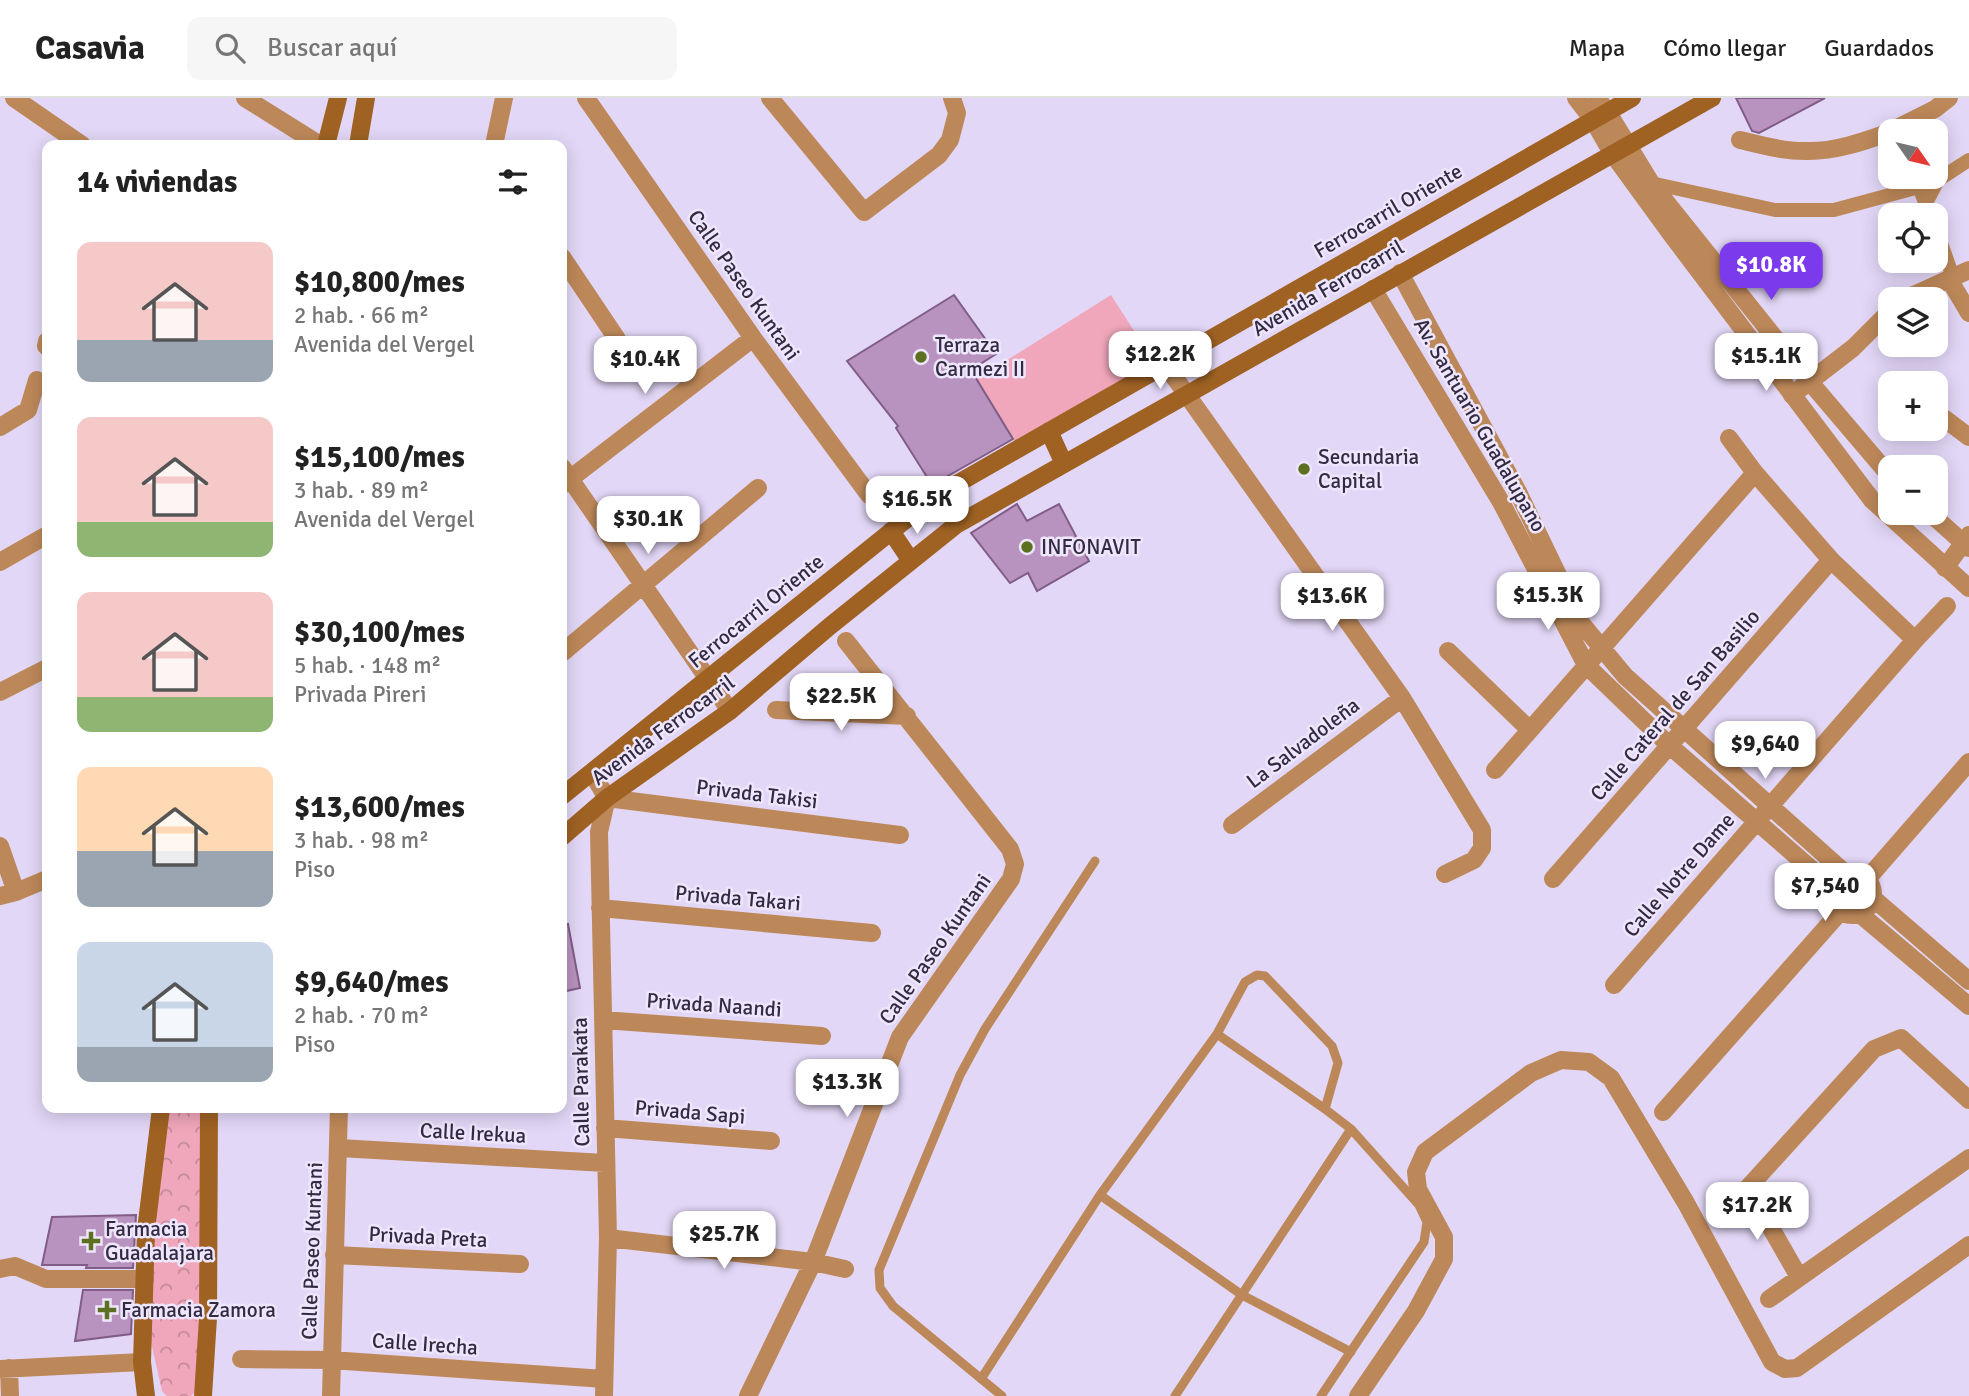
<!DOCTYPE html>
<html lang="es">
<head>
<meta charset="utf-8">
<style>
  :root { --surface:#fff; --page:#f6f6f6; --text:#222; --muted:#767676; --line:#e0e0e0; --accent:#7c3aed }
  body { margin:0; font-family:Signika,sans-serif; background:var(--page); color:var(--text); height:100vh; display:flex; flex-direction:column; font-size:26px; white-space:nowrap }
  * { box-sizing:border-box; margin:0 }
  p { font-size:23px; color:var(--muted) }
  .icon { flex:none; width:38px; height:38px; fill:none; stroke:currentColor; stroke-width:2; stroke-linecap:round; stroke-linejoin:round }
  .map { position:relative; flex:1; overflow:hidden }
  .details { position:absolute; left:42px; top:42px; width:525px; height:973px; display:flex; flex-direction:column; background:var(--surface); border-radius:14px; box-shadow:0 4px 18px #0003 }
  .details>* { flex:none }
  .needle { width:46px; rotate:124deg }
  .fabs { position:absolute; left:1878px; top:21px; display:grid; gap:14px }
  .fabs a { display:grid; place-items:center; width:70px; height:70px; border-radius:14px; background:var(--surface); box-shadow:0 4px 18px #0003; font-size:35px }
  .price { position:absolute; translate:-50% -60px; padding:0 16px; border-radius:14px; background:#fff; color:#222; font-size:23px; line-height:46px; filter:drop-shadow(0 2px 4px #0008) }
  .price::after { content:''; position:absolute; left:50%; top:42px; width:21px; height:16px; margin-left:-10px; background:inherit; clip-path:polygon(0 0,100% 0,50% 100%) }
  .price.current { background:var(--accent); color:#fff }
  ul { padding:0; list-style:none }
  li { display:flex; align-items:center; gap:21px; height:175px; padding:0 35px }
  li span { display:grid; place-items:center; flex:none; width:196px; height:140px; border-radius:14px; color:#555 }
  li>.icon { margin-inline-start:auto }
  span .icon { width:84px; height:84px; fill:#fffc; stroke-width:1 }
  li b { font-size:30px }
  h2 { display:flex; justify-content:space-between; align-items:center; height:84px; padding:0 35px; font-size:30px }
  header { display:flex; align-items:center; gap:42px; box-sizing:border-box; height:98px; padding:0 35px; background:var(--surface); border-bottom:2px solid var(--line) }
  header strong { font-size:33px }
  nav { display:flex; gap:38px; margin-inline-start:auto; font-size:24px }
  .search { width:490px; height:63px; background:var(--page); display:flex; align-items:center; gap:18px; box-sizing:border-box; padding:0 24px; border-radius:14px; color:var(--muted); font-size:26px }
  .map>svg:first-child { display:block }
  .park { fill:url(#park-crowns) }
  .pitch { fill:#f1a7bb }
  .building { fill:#b993bf; stroke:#805d86; stroke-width:2 }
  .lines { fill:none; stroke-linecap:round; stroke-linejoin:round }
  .service { stroke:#bd8859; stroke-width:9 }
  .pedestrian { stroke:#bd8859; stroke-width:14 }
  .minor { stroke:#bd8859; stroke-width:18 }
  .tertiary { stroke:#bd8859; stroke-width:18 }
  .secondary { stroke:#9f6223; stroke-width:18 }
  .poi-dot { fill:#5d701f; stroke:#eee6fc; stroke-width:2.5 }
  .labels { text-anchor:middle; stroke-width:5; stroke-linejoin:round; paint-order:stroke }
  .street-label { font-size:21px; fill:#332b40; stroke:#eee6fc }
  .poi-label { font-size:21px; fill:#332b40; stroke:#eee6fc; text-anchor:start }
</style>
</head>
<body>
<header>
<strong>Casavia</strong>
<div class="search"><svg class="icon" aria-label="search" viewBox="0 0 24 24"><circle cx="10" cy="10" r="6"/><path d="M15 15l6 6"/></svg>Buscar aquí</div>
<nav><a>Mapa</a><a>Cómo llegar</a><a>Guardados</a></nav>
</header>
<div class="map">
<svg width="1969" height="1298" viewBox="0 0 1969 1298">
  <defs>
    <pattern id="park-crowns" width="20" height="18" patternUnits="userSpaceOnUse" patternTransform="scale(1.75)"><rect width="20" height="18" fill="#f1a7bb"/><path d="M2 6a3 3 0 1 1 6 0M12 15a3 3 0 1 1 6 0" fill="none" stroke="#c48899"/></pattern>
  </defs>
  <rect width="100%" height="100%" fill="#e3d7f7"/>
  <path class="park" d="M 168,1010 L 201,1010 L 199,1275 L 194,1295 L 191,1298 L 167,1298 L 162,1293 L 151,1244 L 152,1107 Z"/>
  <path class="pitch" d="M 1111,197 L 1156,267 L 1017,347 L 977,281 Z"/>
  <path class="building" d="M 1736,0 L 1825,0 L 1759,35 L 1752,33 Z
    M 954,197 L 996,256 L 971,272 L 1013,341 L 932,387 L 896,330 L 898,328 L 847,263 Z
    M 1017,406 L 1027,423 L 1059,406 L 1089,463 L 1037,493 L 1028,475 L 1010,485 L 971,435 Z
    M 568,826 L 580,890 L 562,894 L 562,827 Z
    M 136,1117 L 133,1170 L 86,1170 L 87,1167 L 42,1167 L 52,1119 Z
    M 83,1192 L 133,1192 L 131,1236 L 75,1243 Z"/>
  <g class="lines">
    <path class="service" d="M 1217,936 L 1325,1011
      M 1100,1097 L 1242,1197 L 1351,1254
      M 981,1281 L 1100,1097 L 1217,936 L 1245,884 L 1257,877 L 1265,878 L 1332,948 L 1338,965 L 1325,1011 L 1351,1031 L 1419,1107 L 1427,1124 L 1424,1144 L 1321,1298
      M 1002,1298 L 893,1208 L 880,1190 L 879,1172 L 960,977 L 985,931 L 1095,763
      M 1175,1298 L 1351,1031"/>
    <path class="pedestrian" d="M 1651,85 L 1775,112 L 1834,112 L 1919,89 L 1930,117
      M 1926,105 L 1938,82 L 1969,62
      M 1936,131 L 1953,179"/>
    <path class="minor" d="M 14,0 L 82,47
      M 245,0 L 320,47
      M 586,0 L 753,240 L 869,397
      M 770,0 L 864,114 L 939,57 L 950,42 L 957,15 L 952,0
      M 1891,33 L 1935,11 L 1949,0
      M 1740,42 C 1761,47 1782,53 1805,53 C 1833,54 1863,44 1890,34
      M 494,47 L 504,0
      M 562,159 L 617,241
      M 1400,175 L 1518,394 L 1581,525 L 1625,578 L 1845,775
      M 1949,181 L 1969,215
      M 1373,191 L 1501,404 L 1586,567 L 1670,648 L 1832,789
      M 1905,201 L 1969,172
      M 46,248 L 47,243
      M 1165,266 L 1402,600 L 1482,732 L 1482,750 L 1474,762 L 1445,776
      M 1792,297 L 1853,250 L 1890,213
      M 1937,315 L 1969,339
      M 0,329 L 28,312 L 37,282
      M 1729,340 L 1755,375 L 1831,462 L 1915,542
      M 562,369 L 730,613
      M 562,387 L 753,240
      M 0,464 L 47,437
      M 1945,470 L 1969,437
      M 1448,553 L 1530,632
      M 562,555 L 758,390
      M 0,594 L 47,570
      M 776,612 L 907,618
      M 1495,672 L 1755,375
      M 592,675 L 607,700 L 599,734 L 608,1140 L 604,1298
      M 607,700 L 900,737
      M 1232,727 L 1402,600
      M 0,748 L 16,794
      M1831 796a21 21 0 1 1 42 0a21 21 0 1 1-42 0Z
      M 1868,780 L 1969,664
      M 1553,781 L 1831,462
      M 0,798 L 16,794 L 47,781
      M 1874,801 L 1969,883
      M 600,810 L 872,835
      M 1860,816 L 1969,908
      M 1614,887 L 1915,542 L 1947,508
      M 603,922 L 822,938
      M 1663,1014 L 1840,814
      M 605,1030 L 771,1043
      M 339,1050 L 605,1065
      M 1748,1090 L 1799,1179
      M 1724,1116 L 1874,951 L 1901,940 L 1969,1002
      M 608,1140 L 813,1164 L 845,1171
      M 334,1157 L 520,1166
      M 0,1171 L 15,1168 L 46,1181 L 145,1181
      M 1769,1201 L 1969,1060
      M 241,1261 L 331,1262 L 604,1281
      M 9,1270 L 10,1298
      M 0,1271 L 142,1264
      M 331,1298 L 339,1010
      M 748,1298 L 813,1164 L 900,939 L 1011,781 L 1015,766 L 1010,751 L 846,543
      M 1358,1298 L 1416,1213 L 1444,1161 L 1444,1139 L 1418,1091 L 1416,1074 L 1425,1054 L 1531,975 L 1561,962 L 1589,964 L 1611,980 L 1686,1105 L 1772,1264 L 1785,1271 L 1797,1270 L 1969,1147"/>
    <path class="tertiary" d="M 1576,0 L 1593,22 L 1612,55 L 1671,136 L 1872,402 L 1969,490
      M 1597,0 L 1607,13 L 1651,85 L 1810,284 L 1890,378
      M 1930,415 L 1969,450"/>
    <path class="secondary" d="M 326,47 L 338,0
      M 358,47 L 366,0
      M 1049,333 L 1064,366
      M 891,433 L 911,463
      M 562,698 L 934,399 L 1632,0
      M 562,739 L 607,700 L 730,613 L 830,528 L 956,427 L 1712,0
      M 146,1298 L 142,1264 L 146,1132 L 161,1010
      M 203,1298 L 208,1220 L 209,1010"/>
  </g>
  <g class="poi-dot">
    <circle cx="921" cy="259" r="7"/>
    <circle cx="1304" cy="371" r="7"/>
    <circle cx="1027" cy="449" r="7"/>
    <path d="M87.5 1132.5h7v7h7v7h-7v7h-7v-7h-7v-7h7z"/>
    <path d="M103.5 1201.5h7v7h7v7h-7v7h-7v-7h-7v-7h7z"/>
  </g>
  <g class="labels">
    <g class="street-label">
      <text transform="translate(1388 113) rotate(-30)" y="7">Ferrocarril Oriente</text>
      <text transform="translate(744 187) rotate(55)" y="7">Calle Paseo Kuntani</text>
      <text transform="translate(1328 190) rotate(-30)" y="7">Avenida Ferrocarril</text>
      <text transform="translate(1480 327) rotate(60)" y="7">Av. Santuario Guadalupano</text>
      <text transform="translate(756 513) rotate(-39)" y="7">Ferrocarril Oriente</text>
      <text transform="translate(1675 607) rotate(-49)" y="7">Calle Cateral de San Basilio</text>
      <text transform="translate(663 632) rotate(-36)" y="7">Avenida Ferrocarril</text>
      <text transform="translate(1303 645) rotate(-37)" y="7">La Salvadoleña</text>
      <text transform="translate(757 696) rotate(7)" y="7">Privada Takisi</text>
      <text transform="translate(1679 777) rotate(-49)" y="7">Calle Notre Dame</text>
      <text transform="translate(738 800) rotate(5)" y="7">Privada Takari</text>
      <text transform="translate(935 851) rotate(-55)" y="7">Calle Paseo Kuntani</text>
      <text transform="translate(714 907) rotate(4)" y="7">Privada Naandi</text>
      <text transform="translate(581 984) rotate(-91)" y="7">Calle Parakata</text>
      <text transform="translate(690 1014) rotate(5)" y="7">Privada Sapi</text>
      <text transform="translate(473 1035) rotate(3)" y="7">Calle Irekua</text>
      <text transform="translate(428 1139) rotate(3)" y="7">Privada Preta</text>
      <text transform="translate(312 1153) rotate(-88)" y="7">Calle Paseo Kuntani</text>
      <text transform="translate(425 1246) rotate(4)" y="7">Calle Irecha</text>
    </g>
    <g class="poi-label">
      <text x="935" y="254">Terraza<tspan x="935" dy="24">Carmezi II</tspan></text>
      <text x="1318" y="366">Secundaria<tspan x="1318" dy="24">Capital</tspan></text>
      <text x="1041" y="456">INFONAVIT</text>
      <text x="105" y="1138">Farmacia<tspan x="105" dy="24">Guadalajara</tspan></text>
      <text x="121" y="1219">Farmacia Zamora</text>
    </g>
  </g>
</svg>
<div class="fabs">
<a><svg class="needle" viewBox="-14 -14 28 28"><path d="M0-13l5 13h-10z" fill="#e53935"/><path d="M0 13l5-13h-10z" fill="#767676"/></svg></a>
<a><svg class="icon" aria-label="locate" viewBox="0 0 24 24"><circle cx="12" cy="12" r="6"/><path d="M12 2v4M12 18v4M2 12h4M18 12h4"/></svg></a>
<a><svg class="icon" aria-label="layers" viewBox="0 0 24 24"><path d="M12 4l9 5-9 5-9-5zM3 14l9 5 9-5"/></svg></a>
<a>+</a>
<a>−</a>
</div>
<b class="price current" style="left:1771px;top:204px">$10.8K</b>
<b class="price" style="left:1160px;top:293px">$12.2K</b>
<b class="price" style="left:1766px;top:295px">$15.1K</b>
<b class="price" style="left:645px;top:298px">$10.4K</b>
<b class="price" style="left:917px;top:438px">$16.5K</b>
<b class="price" style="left:648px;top:458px">$30.1K</b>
<b class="price" style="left:1548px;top:534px">$15.3K</b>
<b class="price" style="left:1332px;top:535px">$13.6K</b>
<b class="price" style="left:841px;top:635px">$22.5K</b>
<b class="price" style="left:1765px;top:683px">$9,640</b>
<b class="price" style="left:1825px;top:825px">$7,540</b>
<b class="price" style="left:847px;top:1021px">$13.3K</b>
<b class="price" style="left:1757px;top:1144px">$17.2K</b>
<b class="price" style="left:724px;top:1173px">$25.7K</b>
<section class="details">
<h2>14 viviendas<svg class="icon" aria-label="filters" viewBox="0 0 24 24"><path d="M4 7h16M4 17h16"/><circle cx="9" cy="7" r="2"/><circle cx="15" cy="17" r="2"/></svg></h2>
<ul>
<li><span style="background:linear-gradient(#f6c9c9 70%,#9aa5b1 0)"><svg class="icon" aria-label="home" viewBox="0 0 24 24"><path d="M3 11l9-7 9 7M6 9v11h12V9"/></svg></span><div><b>$10,800/mes</b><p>2 hab. · 66 m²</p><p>Avenida del Vergel</p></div></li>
<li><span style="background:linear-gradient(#f6c9c9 75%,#8fb573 0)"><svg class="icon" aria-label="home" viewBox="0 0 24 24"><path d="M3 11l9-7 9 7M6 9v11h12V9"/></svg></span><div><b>$15,100/mes</b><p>3 hab. · 89 m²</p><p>Avenida del Vergel</p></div></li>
<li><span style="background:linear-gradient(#f6c9c9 75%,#8fb573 0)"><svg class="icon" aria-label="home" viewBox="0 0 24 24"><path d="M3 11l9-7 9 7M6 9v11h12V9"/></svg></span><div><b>$30,100/mes</b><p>5 hab. · 148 m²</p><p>Privada Pireri</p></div></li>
<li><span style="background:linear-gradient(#ffd9b3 60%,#9aa5b1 0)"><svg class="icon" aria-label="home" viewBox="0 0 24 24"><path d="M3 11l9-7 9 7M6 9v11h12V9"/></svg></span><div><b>$13,600/mes</b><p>3 hab. · 98 m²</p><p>Piso</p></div></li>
<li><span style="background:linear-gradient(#c9d6e8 75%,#9aa5b1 0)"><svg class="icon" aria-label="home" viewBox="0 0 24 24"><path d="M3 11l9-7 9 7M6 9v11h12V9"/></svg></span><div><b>$9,640/mes</b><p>2 hab. · 70 m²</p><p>Piso</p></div></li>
</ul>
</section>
</div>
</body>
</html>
